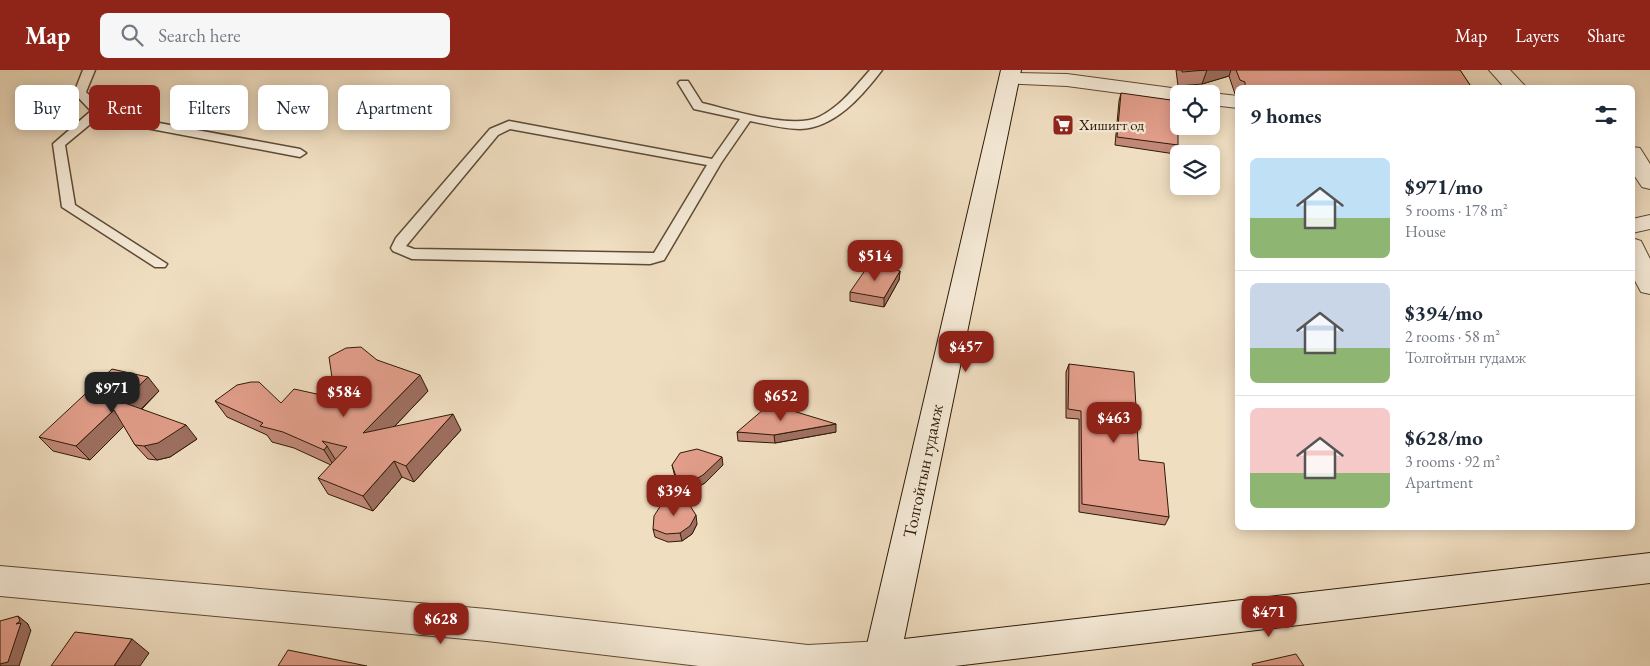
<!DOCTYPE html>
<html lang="en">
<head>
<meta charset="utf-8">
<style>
  :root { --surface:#fff; --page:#f6f6f7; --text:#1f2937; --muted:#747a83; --line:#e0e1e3; --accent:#8f2418 }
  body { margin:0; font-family:"EB Garamond",serif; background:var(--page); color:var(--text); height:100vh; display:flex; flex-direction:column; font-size:19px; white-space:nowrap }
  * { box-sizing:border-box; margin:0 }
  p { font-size:16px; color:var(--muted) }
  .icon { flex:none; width:28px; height:28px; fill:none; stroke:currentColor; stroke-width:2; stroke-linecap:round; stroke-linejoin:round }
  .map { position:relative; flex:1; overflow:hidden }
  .panel { position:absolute; left:1235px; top:15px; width:400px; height:445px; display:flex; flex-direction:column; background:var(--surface); border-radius:8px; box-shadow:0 2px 12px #0003 }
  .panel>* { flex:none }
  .top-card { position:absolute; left:15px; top:15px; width:475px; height:45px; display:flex; gap:10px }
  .fabs { position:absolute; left:1170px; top:15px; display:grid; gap:10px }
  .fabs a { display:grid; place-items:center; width:50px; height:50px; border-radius:8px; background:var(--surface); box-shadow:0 2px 12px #0003; font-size:25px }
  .price { position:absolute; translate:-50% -42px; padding:0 11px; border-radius:10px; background:var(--accent); color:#fff; font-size:16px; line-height:32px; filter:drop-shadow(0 1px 2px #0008) }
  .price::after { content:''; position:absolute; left:50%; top:30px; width:15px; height:11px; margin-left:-8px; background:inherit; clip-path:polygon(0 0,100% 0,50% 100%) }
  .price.active { background:#222; color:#fff }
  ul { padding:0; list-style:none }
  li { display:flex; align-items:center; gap:15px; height:125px; padding:0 15px }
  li+li { border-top:1px solid var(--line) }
  li span { display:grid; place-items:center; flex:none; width:140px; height:100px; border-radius:8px; color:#555 }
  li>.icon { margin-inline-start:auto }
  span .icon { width:60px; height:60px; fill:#fffc; stroke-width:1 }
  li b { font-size:21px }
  h2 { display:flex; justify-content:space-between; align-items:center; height:60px; padding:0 15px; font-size:21px }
  .chip { padding:0 18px; border-radius:8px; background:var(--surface); box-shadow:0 2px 12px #0003; font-size:18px; line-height:45px }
  .chip.active { background:var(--accent); color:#fff }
  header { display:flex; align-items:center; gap:30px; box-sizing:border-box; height:70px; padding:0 25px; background:var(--accent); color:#fff }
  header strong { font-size:24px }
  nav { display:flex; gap:28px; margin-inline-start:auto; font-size:18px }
  .search { width:350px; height:45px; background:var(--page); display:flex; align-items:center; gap:12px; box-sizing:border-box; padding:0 18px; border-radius:8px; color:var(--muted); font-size:19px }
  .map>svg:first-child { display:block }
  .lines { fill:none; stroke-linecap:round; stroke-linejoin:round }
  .lane-casing { stroke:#5e4b35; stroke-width:3 }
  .street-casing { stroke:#5e4b35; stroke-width:2 }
  .secondary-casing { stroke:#2e1a06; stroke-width:2 }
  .lane { fill:#f5ead7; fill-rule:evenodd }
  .street { fill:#f5ead7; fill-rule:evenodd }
  .secondary { fill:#f5ead7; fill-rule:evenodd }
  .wall { fill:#c28878; stroke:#2e1a06 }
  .shaded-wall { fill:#9e6f61; stroke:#2e1a06 }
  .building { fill:#e29e8b; stroke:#2e1a06 }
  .labels { text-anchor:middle; stroke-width:4.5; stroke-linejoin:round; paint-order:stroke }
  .far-poi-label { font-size:15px; fill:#2e1a06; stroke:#f5ead7; text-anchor:start }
  .street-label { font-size:18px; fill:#2e1a06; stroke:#f5ead7 }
</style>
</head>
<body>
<header>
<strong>Map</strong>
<div class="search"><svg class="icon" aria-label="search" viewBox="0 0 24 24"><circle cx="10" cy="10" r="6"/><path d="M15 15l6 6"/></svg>Search here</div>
<nav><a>Map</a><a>Layers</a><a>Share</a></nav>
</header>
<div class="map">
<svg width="1650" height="596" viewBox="0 0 1650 596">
  <rect width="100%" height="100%" fill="#f0dec1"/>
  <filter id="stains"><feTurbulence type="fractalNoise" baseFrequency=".004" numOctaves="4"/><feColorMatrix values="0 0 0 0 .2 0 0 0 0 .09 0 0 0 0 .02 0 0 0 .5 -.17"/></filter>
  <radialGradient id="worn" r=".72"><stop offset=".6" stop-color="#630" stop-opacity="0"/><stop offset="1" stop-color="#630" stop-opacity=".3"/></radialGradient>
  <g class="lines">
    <g class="lane-casing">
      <path id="lane" d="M 83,0 L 95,0 L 86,22 L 102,38 L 132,48 L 300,79 L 306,83 L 300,87 L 130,55 L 100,46 L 65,75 L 75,135 L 167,194 L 165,197 L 155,197 L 62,137 L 53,74 L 91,41 L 74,23 Z
        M 870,0 L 882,0 C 862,26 835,58 800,59 C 783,59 766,54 750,51 L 721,93 L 664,190 L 650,194 L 412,189 L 393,181 L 391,178 L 396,168 L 490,59 L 509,51 L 712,89 L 740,49 L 694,39 L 678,13 L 680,11 L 688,11 L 702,33 C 732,40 792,60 819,47 C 840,37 855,17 870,0 ZM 510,59 L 707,95 L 654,183 L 414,179 L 406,176 L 498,65 Z"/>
    </g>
    <g class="street-casing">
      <path id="street" d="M 1489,0 L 1510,0 L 1527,18 L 1505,18 Z
        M 1009,3 L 1067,4 L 1179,19 L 1188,24 L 1179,24 L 1179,31 L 1067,16 L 1002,13 L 999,9 L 1002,5 Z
        M 1211,23 L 1238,26 L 1238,38 L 1211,35 L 1211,24 L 1208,24 Z
        M 1632,77 L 1640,78 L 1650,94 L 1650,119 L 1642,117 L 1632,102 Z
        M 1650,145 L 1650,159 L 1632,163 L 1632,149 Z
        M 1632,168 L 1641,171 L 1650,189 L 1650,224 L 1641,222 L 1632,205 Z
        M 0,496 L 487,539 L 808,575 L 882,571 L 895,576 L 900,588 L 896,596 L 699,596 L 487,571 L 0,526 Z"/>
    </g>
    <g class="secondary-casing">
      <path id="secondary" d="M 1001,0 L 1021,0 L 904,569 L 1650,483 L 1650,513 L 955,596 L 862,596 Z"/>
    </g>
    <use href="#lane" class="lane"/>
    <use href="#street" class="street"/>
    <use href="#secondary" class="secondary"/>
  </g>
  <path class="wall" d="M 1176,0 L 1460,0 L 1472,18 L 1238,18 L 1238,25 L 1235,24 L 1229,6 L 1202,14 L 1178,16 Z
    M 1121,23 L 1178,75 L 1175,84 L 1115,75 L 1119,31 Z
    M 900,201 L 899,210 L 884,237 L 850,231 L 850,222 Z
    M 377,290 L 428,321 L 394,357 L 461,360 L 414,412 L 402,407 L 373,441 L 328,424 L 318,408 L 331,395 L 294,378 L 272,372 L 267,365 L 227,347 L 215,331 L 281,333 L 335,328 Z
    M 1069,294 L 1139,390 L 1169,447 L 1165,455 L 1079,442 L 1079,349 L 1066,348 L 1066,302 Z
    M 159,321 L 142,339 L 197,369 L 170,387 L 157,390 L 148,389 L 135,375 L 124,356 L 90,390 L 53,381 L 39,367 Z
    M 737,362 L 836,362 L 775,373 L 738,371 Z
    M 672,395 L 723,395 L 705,413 L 681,426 L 674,403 Z
    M 697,454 L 692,464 L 682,471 L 668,472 L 655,467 L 653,459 Z"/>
  <path class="shaded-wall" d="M 1207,0 L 1231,0 L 1229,6 L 1202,14 Z
    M 900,201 L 899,210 L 884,237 L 884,228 Z
    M 420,305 L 428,321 L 373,379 L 363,363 Z
    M 148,307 L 159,321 L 134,346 L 122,332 Z
    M 114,340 L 126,354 L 90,390 L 76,376 Z
    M 453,344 L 461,360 L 414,412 L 406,396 Z
    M 836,354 L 836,362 L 775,373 L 774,365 Z
    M 186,355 L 197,369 L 170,387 L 157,390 L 144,376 Z
    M 327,376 L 337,392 L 334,396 L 324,380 Z
    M 722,387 L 723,395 L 705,413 L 681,426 L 680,418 Z
    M 394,391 L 402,407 L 373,441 L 363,426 Z
    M 696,445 L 697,454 L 692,464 L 682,471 L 680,463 Z
    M 18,546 L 28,554 L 30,559 L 31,560 L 19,596 L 0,596 L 0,594 Z
    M 132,569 L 149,583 L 140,596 L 114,596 Z"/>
  <path class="building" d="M 1182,0 L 1206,0 L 1182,2 Z
    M 1236,0 L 1460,0 L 1472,18 L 1245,18 L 1245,12 L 1240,10 Z
    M 1121,23 L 1178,31 L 1178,75 L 1117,67 Z
    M 868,196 L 900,201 L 884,228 L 850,222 Z
    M 361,277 L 377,290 L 420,305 L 363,363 L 453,344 L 406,396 L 394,391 L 363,426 L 318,408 L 347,377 L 322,371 L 327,376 L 324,380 L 283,362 L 260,356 L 263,353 L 215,331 L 237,315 L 251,312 L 259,312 L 281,333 L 294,319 L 335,328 L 329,287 L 346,278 Z
    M 1069,294 L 1134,302 L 1139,390 L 1164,393 L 1169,447 L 1082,434 L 1081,341 L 1068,339 Z
    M 112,299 L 148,307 L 122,332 L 186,355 L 158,373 L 144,376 L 135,375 L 114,340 L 76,376 L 39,367 Z
    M 770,334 L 836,354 L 774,365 L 737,362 Z
    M 697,379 L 722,387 L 703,405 L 680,418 L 672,395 L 680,383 Z
    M 683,425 L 696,445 L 690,456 L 680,463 L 666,464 L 653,459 L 654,446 L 661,435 Z
    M 18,546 L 20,551 L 16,554 L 21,553 L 8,592 L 0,594 L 0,551 Z
    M 75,562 L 132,569 L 114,596 L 51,596 Z
    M 288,580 L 367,596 L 278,596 Z
    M 1296,584 L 1304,596 L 1253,596 L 1252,594 Z"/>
  <defs>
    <g id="supermarket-square" transform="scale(1.125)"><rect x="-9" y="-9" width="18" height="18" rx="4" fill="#8f2418" stroke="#f5ead7"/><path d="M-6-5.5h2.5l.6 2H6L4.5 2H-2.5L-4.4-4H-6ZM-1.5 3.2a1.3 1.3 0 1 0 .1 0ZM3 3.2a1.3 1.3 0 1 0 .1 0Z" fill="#fff"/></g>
  </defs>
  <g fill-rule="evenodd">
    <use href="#supermarket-square" x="1063" y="55"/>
  </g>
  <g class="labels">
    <g class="far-poi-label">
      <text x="1079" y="60">Хишигт од</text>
    </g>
    <g class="street-label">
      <text transform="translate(923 401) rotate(-78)" y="6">Толгойтын гудамж</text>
    </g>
  </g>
  <rect width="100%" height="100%" filter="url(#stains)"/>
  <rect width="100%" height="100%" fill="url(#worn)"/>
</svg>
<div class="fabs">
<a><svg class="icon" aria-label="locate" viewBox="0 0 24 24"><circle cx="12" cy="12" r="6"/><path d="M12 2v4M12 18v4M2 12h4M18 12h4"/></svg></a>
<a><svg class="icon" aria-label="layers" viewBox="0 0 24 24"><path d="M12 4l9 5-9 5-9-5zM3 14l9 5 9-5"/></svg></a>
</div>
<b class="price" style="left:875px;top:212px">$514</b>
<b class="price" style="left:966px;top:303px">$457</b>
<b class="price active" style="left:112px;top:344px">$971</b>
<b class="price" style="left:344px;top:348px">$584</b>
<b class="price" style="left:781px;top:352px">$652</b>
<b class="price" style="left:1114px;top:374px">$463</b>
<b class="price" style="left:674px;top:447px">$394</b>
<b class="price" style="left:1269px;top:568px">$471</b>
<b class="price" style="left:441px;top:575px">$628</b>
<div class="top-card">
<a class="chip">Buy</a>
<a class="chip active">Rent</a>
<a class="chip">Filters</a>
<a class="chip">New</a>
<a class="chip">Apartment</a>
</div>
<section class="panel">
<h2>9 homes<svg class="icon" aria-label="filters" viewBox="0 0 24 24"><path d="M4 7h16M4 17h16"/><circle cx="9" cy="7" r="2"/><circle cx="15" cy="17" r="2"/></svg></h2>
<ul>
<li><span style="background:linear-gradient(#bfe0f5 60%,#8fb573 0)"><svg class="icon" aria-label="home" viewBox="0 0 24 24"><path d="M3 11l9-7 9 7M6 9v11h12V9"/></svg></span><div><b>$971/mo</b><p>5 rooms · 178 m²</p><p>House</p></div></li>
<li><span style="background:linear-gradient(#c9d6e8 65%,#8fb573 0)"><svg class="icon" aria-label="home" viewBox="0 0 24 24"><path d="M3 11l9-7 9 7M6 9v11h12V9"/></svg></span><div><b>$394/mo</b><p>2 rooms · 58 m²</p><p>Толгойтын гудамж</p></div></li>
<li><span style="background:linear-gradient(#f6c9c9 65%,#8fb573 0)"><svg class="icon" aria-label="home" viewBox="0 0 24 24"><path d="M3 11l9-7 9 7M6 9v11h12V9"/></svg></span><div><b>$628/mo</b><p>3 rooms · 92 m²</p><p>Apartment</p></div></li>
</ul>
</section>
</div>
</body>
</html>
